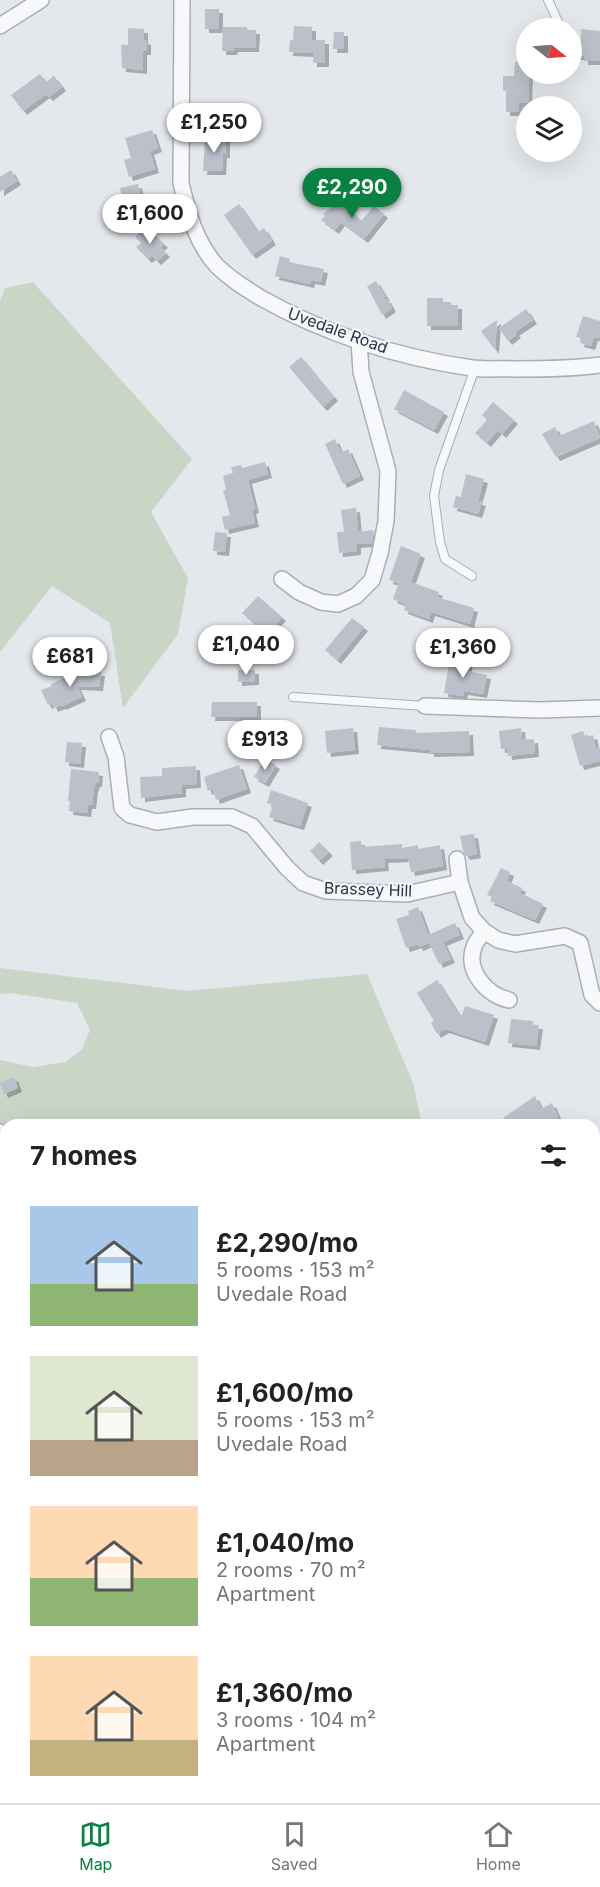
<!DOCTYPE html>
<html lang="en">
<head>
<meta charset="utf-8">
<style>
  :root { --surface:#fff; --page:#f6f6f6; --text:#222; --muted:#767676; --line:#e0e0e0; --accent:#0b8043 }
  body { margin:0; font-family:Inter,sans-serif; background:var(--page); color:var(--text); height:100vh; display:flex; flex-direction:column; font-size:22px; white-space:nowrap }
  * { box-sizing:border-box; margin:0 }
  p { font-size:20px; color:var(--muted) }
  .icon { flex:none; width:33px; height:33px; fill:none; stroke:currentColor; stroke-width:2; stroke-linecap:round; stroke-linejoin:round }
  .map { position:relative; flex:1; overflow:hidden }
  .sheet { position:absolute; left:0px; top:1119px; width:600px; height:684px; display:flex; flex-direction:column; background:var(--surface); border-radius:18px 18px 0 0; box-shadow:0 6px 24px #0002 }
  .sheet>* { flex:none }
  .needle { width:39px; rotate:107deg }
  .controls { position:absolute; left:516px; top:18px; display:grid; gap:12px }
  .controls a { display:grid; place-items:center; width:66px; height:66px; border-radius:50%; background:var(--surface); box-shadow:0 6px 24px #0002; font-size:30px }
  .price { position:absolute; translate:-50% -51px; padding:0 14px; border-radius:21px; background:#fff; color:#222; font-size:20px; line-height:39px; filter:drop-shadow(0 2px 3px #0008) }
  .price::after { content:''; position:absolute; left:50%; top:36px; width:18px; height:14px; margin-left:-9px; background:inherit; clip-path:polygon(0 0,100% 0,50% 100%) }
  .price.selected { background:var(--accent); color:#fff }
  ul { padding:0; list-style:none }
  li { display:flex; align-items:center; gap:18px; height:150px; padding:0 30px }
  li span { display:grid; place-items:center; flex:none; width:168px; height:120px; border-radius:0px; color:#555 }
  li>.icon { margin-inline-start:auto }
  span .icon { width:72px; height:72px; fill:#fffc; stroke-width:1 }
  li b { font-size:26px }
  h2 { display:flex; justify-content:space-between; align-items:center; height:72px; padding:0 30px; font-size:26px }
  .dock { display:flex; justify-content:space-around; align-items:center; height:84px; border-top:2px solid var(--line); background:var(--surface); font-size:16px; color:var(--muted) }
  .dock a { display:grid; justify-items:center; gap:3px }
  .dock .selected { color:var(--accent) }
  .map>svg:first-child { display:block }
  .green { fill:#c9d6c5 }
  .building { fill:#bbc0ca; filter:url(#shadow) }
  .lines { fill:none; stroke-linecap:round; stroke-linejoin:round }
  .lane-casing { stroke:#a9aeb7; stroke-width:10 }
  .street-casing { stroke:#a9aeb7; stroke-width:18 }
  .secondary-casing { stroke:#a9aeb7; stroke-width:26 }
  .lane { stroke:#f7f8fa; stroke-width:8 }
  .street { stroke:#f7f8fa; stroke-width:15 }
  .secondary { stroke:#fff; stroke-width:22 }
  .labels { text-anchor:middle; stroke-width:4.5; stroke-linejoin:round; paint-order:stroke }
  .street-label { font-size:16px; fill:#2b3445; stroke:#f4f6f9 }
</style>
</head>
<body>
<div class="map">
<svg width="600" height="1803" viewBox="0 0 600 1803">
  <defs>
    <filter id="shadow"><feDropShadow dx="4" dy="4" stdDeviation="0" flood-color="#0004"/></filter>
  </defs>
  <rect width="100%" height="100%" fill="#e4e7ec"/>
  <path class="green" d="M 33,282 L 192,459 L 151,512 L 188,578 L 178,634 L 123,708 L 110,623 L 52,586 L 0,652 L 0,301 L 5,288 Z
    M 0,968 L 188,991 L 367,974 L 413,1083 L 422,1125 L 6,1125 L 6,1797 L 267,1797 L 269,1803 L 0,1803 L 0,1060 L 33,1067 L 66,1062 L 82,1049 L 90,1030 L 77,1003 L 10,993 L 0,994 Z
    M 600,1495 L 600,1790 L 594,1795 L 594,1496 Z"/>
  <path class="building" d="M 205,9 L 219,9 L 219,29 L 205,29 Z
    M 294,26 L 312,27 L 312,40 L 325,40 L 325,63 L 313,63 L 313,53 L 289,52 L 290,40 L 293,40 Z
    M 223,27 L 247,27 L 247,30 L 256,30 L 255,48 L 234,48 L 233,51 L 222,51 Z
    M 128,28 L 144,29 L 144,40 L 147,41 L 147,51 L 143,51 L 143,70 L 122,68 L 121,45 L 128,45 Z
    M 581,29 L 600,31 L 600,61 L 584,61 L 584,56 L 573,56 L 573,41 L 581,41 Z
    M 334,32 L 344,32 L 344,49 L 333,49 Z
    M 515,62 L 526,62 L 526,74 L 529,74 L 528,103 L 519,103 L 519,112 L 506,112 L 506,91 L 503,91 L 503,76 L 514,76 Z
    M 40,74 L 46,82 L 54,76 L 62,87 L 49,97 L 46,94 L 23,111 L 11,95 Z
    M 152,130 L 158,148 L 150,151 L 155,169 L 129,177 L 124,160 L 131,158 L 125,138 Z
    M 205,137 L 226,137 L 226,154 L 223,154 L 222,171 L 203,171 Z
    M 11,170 L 17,181 L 0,192 L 0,177 Z
    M 138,184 L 141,200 L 124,204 L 120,188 Z
    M 341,199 L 361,221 L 374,206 L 384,214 L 364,239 L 341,222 L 335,230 L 321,220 L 325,216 L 323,214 Z
    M 239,204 L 258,232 L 264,228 L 272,241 L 252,255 L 224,215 Z
    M 144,228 L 150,234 L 152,232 L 164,244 L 160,247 L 166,253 L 157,261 L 152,256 L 148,259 L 136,247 L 141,243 L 135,237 Z
    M 280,256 L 290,259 L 289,262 L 324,269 L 321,282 L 311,280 L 310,284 L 275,276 Z
    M 376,281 L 386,297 L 383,299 L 387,299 L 392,308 L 382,315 L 367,286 Z
    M 427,298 L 443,298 L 443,302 L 451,302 L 451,305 L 458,305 L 458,326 L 427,326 Z
    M 526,309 L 533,320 L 515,332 L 517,334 L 508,341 L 499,328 Z
    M 583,316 L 600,321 L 600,338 L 594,337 L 591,346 L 580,343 L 581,338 L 576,337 Z
    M 497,320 L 495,350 L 481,331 Z
    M 301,357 L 334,397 L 323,407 L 289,367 Z
    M 404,390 L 444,412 L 434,430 L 394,409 Z
    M 493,402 L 514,420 L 502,434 L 498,430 L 487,443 L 475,433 L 487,420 L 482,415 Z
    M 594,421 L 600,438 L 556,457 L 542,434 L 555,427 L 559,436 Z
    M 335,439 L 341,453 L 348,449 L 360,476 L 343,484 L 325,444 Z
    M 265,462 L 268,474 L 248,480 L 255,509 L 252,510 L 255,523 L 225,530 L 222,517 L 230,515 L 223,490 L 226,490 L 223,476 L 233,473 L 231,467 L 241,465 L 242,468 Z
    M 466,474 L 484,479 L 478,501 L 482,502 L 478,514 L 453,507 L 456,496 L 461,497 Z
    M 356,508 L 358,532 L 374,530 L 372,543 L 357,544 L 357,551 L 339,553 L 337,532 L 344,532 L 341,510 Z
    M 215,532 L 227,533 L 225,552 L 213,551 Z
    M 401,546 L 421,554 L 411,582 L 439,592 L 437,597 L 474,608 L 470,624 L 431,612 L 429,619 L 404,610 L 406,604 L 393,599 L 399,583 L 389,580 Z
    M 258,596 L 282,617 L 266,634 L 242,613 Z
    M 352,618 L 364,627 L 337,660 L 325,650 Z
    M 450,658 L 469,661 L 467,671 L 487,675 L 483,694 L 464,691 L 463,696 L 444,693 Z
    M 238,670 L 255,670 L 255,681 L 238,682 Z
    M 79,671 L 101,672 L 99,687 L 77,686 L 82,697 L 62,706 L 61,705 L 54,708 L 52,703 L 48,705 L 41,690 L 52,686 L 51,684 Z
    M 212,702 L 257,702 L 257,717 L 211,717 Z
    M 379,727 L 416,730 L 416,733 L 469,731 L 470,752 L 430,753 L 430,750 L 377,745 Z
    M 353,728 L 355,750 L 327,753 L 325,731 Z
    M 521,728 L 522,740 L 534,739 L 535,753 L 508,756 L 507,748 L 501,749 L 499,731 Z
    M 583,731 L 585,737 L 593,735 L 596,749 L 600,748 L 600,761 L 580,766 L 571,735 Z
    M 67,742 L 82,743 L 80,764 L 65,762 Z
    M 265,759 L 276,765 L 265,783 L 254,777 Z
    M 239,765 L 247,789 L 216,800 L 213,789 L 208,791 L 204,777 Z
    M 196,766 L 197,784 L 182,785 L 182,793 L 141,798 L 140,777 L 162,776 L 162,768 Z
    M 71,769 L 99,772 L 98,783 L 96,783 L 94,788 L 92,805 L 88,805 L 87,813 L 69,811 L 70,801 L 68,801 Z
    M 271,790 L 308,803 L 300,826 L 269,817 L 273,805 L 267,803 Z
    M 474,834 L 477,854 L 466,856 L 463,851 L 460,836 Z
    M 361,841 L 362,847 L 402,844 L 402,848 L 418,845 L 418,849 L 440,845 L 443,866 L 411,872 L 408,858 L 384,859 L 385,867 L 352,870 L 350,842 Z
    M 319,842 L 329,852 L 319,861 L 310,851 Z
    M 501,868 L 510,872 L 507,881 L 522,888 L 520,893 L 543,904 L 535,920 L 490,901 L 492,897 L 487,895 Z
    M 418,907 L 428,935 L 455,923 L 460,935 L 443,942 L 451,959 L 439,964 L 429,943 L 419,947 L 418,944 L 406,948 L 396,919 L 409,915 L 408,911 Z
    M 437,980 L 461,1018 L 465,1006 L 494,1015 L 485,1042 L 445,1029 L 437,1034 L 431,1023 L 434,1021 L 417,993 Z
    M 511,1019 L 533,1021 L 533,1025 L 539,1025 L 536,1046 L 508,1043 Z
    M 14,1077 L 18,1088 L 4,1094 L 0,1083 Z
    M 535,1096 L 541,1109 L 552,1103 L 558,1117 L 545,1125 L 508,1125 L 503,1118 Z"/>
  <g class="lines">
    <g class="lane-casing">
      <path id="lane" d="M 548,0 L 561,28
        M 472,576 L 445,559 L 440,542 L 434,496 L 439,470 L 475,368
        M 293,697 L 425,706
        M 594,1388 L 600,1389
        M 594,1435 L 600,1429"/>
    </g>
    <g class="street-casing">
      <path id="street" d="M 182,0 L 181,183 C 188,213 196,243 217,266 C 230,279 245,288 261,298 C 325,334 400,358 472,368 C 486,370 500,368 514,369 C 543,369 571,369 600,365
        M 0,26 L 41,0
        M 282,579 L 299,592 L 321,602 L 338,604 L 356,596 L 372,580 L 380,553 L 386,521 L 388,471 L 361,372 L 359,340
        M 425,706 L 540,710 L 600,708
        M 109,737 L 116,757 L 122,808 L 130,815 L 157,822 L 193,817 L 232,817 L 252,826 L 287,868 L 303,883 L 326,891 L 407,894 L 460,882 L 472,918 L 484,931 L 498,940 L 515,944 L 565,936 L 580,943 L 592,995 L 600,1003
        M 457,859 L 460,882
        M 484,931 C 481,936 475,942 474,947 C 465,971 487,995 509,1000
        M 0,1132 L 6,1153
        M 594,1152 L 600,1151
        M 0,1772 L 6,1790"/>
    </g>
    <g class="secondary-casing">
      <path id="secondary" d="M 0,1574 L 6,1579
        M 232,1797 L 235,1803"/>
    </g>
    <use href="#lane" class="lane"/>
    <use href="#street" class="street"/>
    <use href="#secondary" class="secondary"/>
  </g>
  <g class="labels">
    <g class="street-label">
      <text transform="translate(338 330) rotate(20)" y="6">Uvedale Road</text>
      <text transform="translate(368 889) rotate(2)" y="6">Brassey Hill</text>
    </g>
  </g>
</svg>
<div class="controls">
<a><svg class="needle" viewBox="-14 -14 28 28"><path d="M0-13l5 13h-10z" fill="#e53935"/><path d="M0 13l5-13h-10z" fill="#767676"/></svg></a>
<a><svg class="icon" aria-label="layers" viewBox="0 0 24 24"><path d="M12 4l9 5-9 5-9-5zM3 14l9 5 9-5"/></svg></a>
</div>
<b class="price" style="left:214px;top:154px">£1,250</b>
<b class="price selected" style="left:352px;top:219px">£2,290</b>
<b class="price" style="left:150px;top:245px">£1,600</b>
<b class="price" style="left:246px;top:676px">£1,040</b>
<b class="price" style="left:463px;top:679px">£1,360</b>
<b class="price" style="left:70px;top:688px">£681</b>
<b class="price" style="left:265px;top:771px">£913</b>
<section class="sheet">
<h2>7 homes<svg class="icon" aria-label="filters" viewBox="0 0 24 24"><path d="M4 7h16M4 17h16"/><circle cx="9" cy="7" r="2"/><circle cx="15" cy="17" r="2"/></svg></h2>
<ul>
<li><span style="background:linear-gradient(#a9c7e8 65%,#8fb573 0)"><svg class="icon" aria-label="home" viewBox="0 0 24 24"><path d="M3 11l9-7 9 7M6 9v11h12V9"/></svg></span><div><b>£2,290/mo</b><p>5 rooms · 153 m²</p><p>Uvedale Road</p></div></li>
<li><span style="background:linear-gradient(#dfe7d0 70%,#b9a48a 0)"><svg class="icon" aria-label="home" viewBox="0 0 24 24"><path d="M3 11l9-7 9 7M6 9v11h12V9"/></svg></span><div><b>£1,600/mo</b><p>5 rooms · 153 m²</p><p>Uvedale Road</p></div></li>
<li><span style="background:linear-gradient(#ffd9b3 60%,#8fb573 0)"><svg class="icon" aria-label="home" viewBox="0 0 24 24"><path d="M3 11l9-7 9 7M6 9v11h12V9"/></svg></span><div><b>£1,040/mo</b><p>2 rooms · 70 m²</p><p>Apartment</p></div></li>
<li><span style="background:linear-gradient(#ffd9b3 70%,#c2b280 0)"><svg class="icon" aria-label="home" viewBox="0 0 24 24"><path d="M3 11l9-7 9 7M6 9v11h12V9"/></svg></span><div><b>£1,360/mo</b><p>3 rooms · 104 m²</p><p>Apartment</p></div></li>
</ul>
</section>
</div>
<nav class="dock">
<a class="selected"><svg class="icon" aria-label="map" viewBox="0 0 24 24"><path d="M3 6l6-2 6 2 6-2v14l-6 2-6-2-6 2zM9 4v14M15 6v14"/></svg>Map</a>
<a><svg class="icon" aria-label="saved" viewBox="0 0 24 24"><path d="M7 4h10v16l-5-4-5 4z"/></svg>Saved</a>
<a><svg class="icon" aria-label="home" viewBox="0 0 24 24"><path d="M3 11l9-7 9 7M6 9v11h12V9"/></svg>Home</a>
</nav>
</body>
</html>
